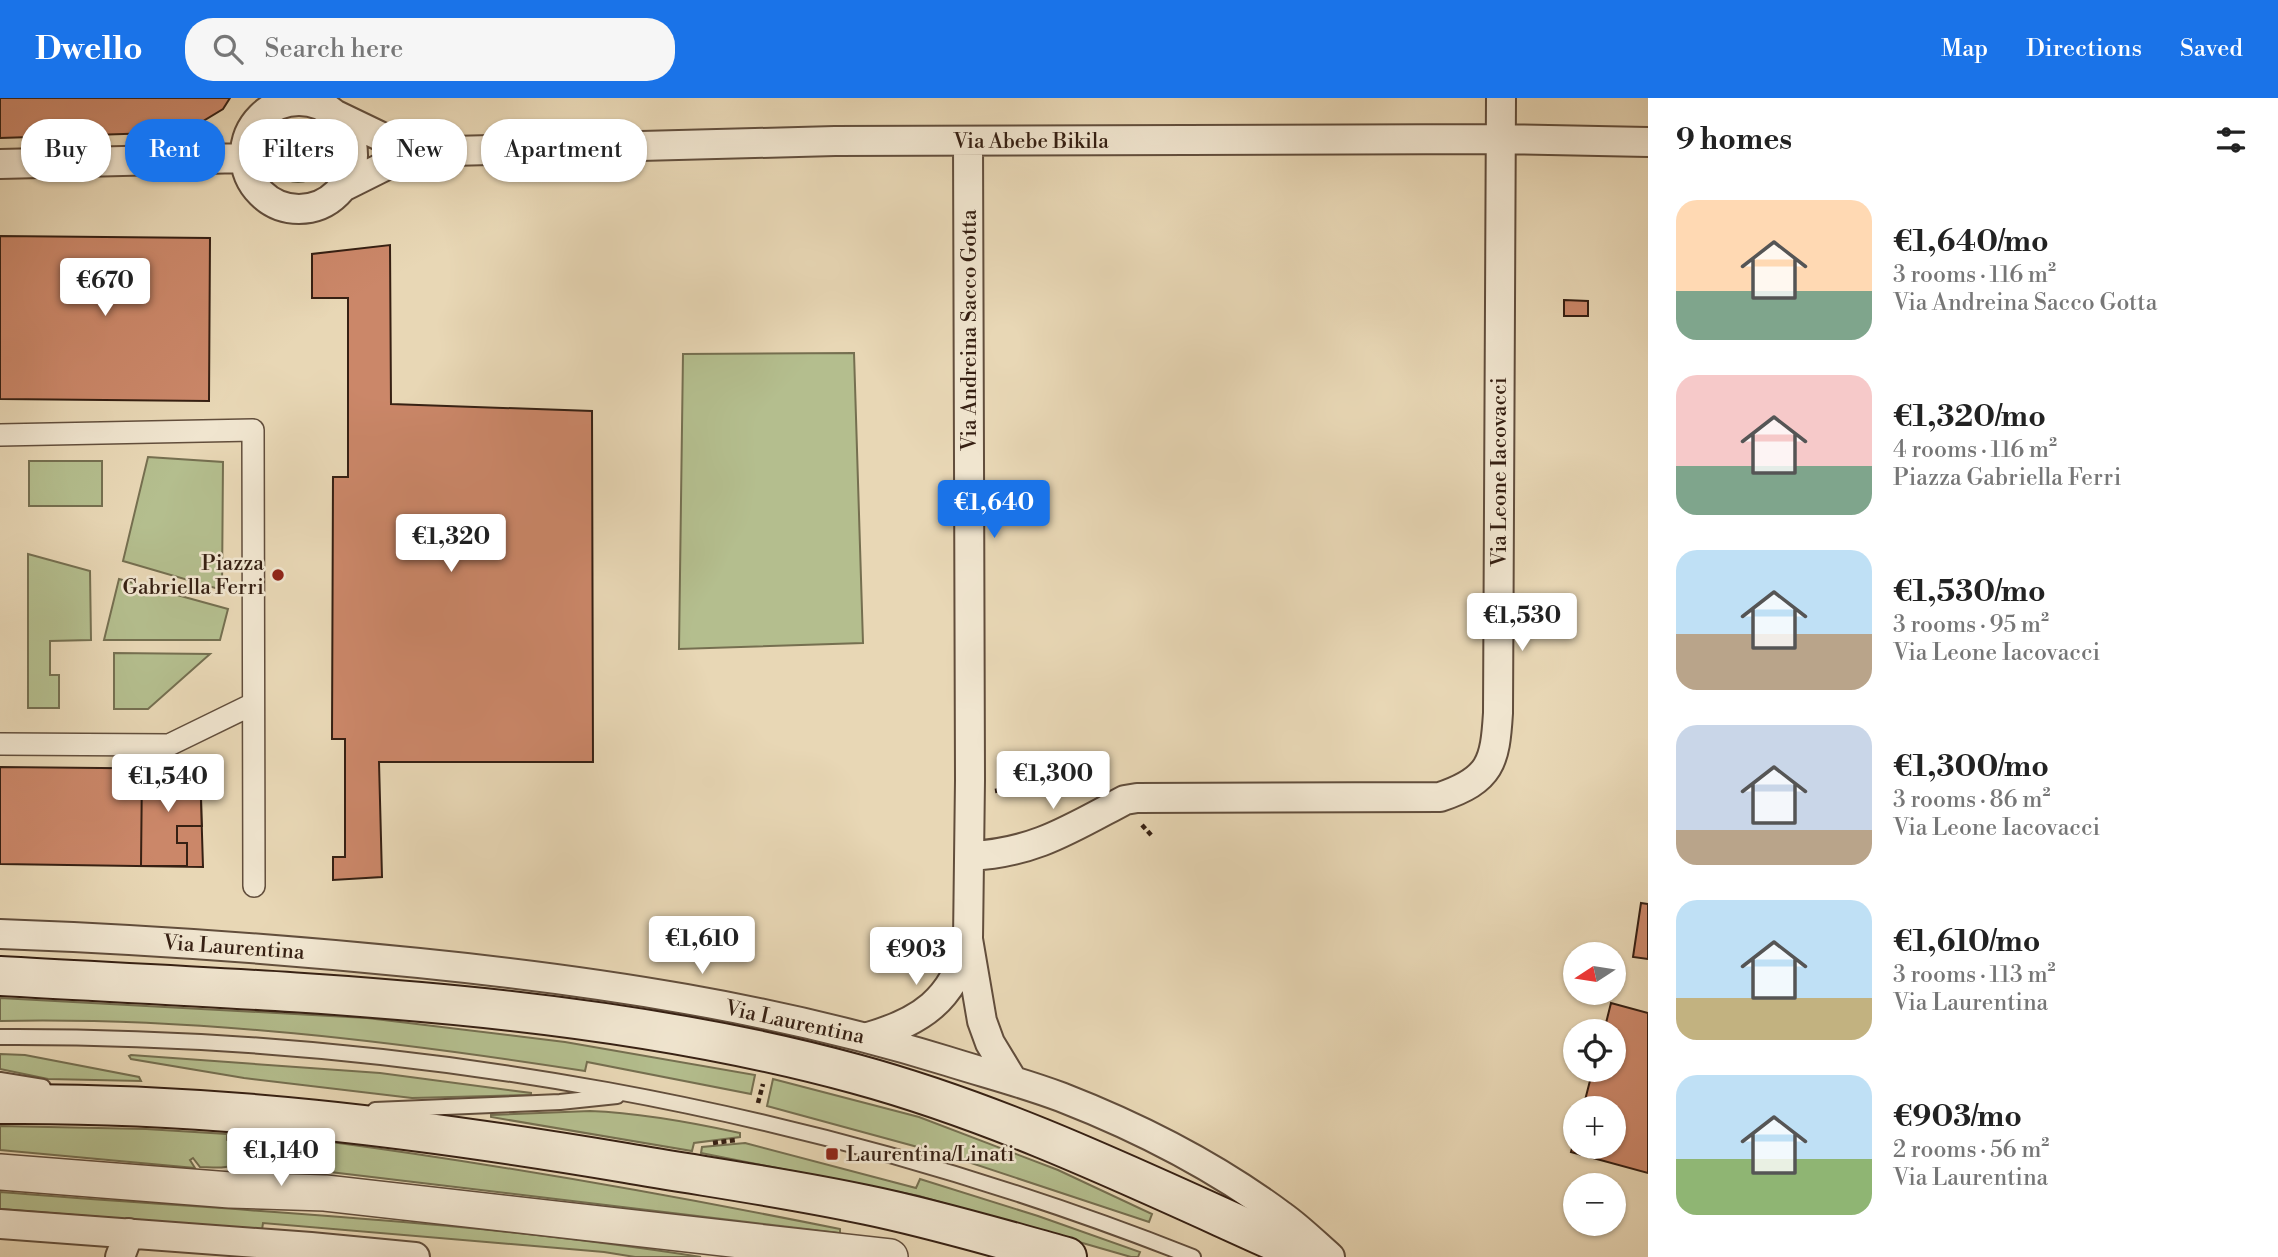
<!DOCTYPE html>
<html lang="en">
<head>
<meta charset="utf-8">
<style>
  :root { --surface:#fff; --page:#f6f6f6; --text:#222; --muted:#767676; --accent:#1a73e8 }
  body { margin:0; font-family:"Libre Bodoni",serif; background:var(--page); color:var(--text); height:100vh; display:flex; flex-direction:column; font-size:26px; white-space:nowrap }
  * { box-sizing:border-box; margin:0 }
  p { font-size:23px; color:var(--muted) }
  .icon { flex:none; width:38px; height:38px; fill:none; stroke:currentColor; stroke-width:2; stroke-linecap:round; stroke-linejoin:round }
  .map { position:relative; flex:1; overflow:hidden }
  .panel { display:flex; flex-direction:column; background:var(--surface); width:630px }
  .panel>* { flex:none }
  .top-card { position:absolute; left:21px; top:21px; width:665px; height:63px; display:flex; gap:14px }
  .needle { width:46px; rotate:258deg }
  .fabs { position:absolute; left:1563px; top:844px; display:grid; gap:14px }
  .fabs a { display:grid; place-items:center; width:63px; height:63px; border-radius:50%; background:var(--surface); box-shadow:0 2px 5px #0004; font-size:35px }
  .price { position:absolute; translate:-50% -60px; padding:0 16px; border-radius:7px; background:#fff; color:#222; font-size:23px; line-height:46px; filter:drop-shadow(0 2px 4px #0008) }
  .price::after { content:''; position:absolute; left:50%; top:42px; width:21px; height:16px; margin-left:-10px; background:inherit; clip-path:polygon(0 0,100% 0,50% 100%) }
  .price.selected { background:var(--accent); color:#fff }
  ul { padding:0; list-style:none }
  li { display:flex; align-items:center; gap:21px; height:175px; padding:0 28px }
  li span { display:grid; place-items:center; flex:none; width:196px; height:140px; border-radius:21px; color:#555 }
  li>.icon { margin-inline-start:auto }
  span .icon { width:84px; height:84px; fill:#fffc; stroke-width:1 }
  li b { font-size:30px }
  h2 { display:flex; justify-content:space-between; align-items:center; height:84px; padding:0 28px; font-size:30px }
  .chip { padding:0 24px; border-radius:28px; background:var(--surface); box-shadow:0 2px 5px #0004; font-size:24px; line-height:63px }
  .chip.selected { background:var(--accent); color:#fff }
  header { display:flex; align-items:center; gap:42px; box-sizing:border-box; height:98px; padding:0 35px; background:var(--accent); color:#fff }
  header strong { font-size:33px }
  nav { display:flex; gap:38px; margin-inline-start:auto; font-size:24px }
  .search { width:490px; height:63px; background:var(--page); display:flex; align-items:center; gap:18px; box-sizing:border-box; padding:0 24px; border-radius:28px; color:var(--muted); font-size:26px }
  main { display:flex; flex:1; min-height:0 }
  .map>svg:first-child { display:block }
  .green { fill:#b4be8e; stroke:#756f50; stroke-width:2 }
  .building { fill:#cb8769; stroke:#362013; stroke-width:2 }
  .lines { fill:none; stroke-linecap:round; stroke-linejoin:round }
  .service-casing { stroke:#624e3c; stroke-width:18 }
  .pedestrian-casing { stroke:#624e3c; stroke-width:24 }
  .minor-casing { stroke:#624e3c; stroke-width:32 }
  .tertiary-casing { stroke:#624e3c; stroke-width:38 }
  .secondary-casing { stroke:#362013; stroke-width:42 }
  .path { stroke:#362013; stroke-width:4.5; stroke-dasharray:5 3.5; stroke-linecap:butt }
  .service { stroke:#f0e5cf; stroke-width:14 }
  .pedestrian { stroke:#f0e5cf; stroke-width:21 }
  .minor { stroke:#f0e5cf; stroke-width:28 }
  .tertiary { stroke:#f0e5cf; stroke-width:35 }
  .secondary { stroke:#f0e5cf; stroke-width:38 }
  .poi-dot { fill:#8f2418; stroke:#f0e5cf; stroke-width:2.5 }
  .labels { text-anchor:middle; stroke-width:5; stroke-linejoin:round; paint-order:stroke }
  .street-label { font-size:21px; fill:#362013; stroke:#f0e5cf }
  .poi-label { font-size:21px; fill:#362013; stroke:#f0e5cf; text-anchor:end }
</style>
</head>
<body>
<header>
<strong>Dwello</strong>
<div class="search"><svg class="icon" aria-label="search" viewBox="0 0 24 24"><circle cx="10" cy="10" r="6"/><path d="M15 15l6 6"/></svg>Search here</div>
<nav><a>Map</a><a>Directions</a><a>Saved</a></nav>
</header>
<main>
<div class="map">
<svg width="1648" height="1159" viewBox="0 0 1648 1159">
  <rect width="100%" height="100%" fill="#e8d7b5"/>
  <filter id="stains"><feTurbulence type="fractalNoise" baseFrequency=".00286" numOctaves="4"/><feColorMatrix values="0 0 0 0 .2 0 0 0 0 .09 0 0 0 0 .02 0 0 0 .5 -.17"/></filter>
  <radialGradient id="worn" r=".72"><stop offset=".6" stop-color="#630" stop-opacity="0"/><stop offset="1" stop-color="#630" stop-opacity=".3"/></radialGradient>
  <path class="green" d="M271 57a27 27 0 1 1 54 0a27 27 0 1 1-54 0Z
    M 854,255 L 863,545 L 679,551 L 683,256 Z
    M 148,359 L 223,364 L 222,492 L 123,463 Z
    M 29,363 L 102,363 L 102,408 L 29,408 Z
    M 28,456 L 90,473 L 91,542 L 50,543 L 50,577 L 59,577 L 59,610 L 28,610 Z
    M 119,481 L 228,511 L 220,542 L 104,542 Z
    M 114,555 L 210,556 L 148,611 L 114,611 Z
    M 0,900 L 367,920 L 565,944 L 755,977 L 751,996 L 587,964 L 585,973 C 392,943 196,919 0,923 Z
    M 0,956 L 25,957 L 139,979 L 141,983 L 48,981 L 0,971 Z
    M 131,957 L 380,975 L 531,995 L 531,997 L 412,1000 L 244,980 L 131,961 L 129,958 Z
    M 773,981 L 919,1019 L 1058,1072 L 1152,1116 L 1149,1124 L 947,1057 L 767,1008 Z
    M 590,1013 C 641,1015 690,1024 740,1035 L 740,1039 L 694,1045 L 692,1053 L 491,1019 L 491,1017 Z
    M 0,1028 L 146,1031 L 227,1036 L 227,1042 L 248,1045 C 237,1073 228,1070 200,1069 L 193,1060 L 190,1062 L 195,1070 L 0,1052 Z
    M 331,1044 C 502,1067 671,1097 840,1131 L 840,1135 L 330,1074 C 320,1067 318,1063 318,1051 L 329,1051 Z
    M 745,1045 L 916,1090 L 920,1081 L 1038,1118 L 1140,1154 L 1138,1159 L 1131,1159 L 919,1098 L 701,1055 L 702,1049 Z
    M 0,1094 C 234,1113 469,1122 701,1159 L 635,1159 L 604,1154 L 263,1125 L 262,1132 L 0,1111 Z"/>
  <path class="building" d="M 0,0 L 230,0 L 223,11 L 185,34 L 0,40 Z
    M 0,138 L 210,140 L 209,303 L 0,301 Z
    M 390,147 L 391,306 L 592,313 L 593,664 L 379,664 L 382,779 L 333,782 L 333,759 L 345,759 L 345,641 L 332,641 L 333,379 L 348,379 L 348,200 L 312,200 L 312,156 Z
    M 1564,202 L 1588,203 L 1588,218 L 1564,218 Z
    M 0,669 L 200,671 L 203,769 L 0,766 Z
    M 142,671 L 200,671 L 202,728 L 177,728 L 177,745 L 187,745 L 187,768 L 141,768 Z
    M 1641,805 L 1648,806 L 1648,861 L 1633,859 Z
    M 1611,905 L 1648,915 L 1648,1075 L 1571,1054 L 1575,1040 L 1575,1048 L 1614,1048 L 1614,1010 L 1583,1010 L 1593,971 L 1614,971 L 1614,933 L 1604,933 Z"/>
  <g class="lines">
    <g class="service-casing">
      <path id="service" d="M 0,939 C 407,937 814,1009 1193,1159
        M 0,982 L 43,989
        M 375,1012 L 560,1004 L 617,998"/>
    </g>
    <g class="pedestrian-casing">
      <path id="pedestrian" d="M 0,337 L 253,332 L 254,788
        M 0,646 L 169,647 L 253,606"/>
    </g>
    <g class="minor-casing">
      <path id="minor" d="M245 57a54 54 0 1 1 108 0a54 54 0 1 1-108 0Z
        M 334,16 L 413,54
        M 968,43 L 970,682 L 968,841 L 982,923 L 990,945 L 1013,983
        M 0,66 L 245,60
        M 343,89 L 413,54 L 835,43 L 1501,41 L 1648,44
        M 970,758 C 1034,755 1070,731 1125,702 L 1137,700 L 1440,699 C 1491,682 1495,664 1498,615 L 1501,0
        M 0,836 C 140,841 279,851 419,865 C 597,883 775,910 947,963 C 985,975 1024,985 1061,999 C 1138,1029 1215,1068 1282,1118 C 1299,1130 1314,1145 1330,1159
        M 868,939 C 920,924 953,902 967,847
        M 239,1090 C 264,1083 279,1074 288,1049
        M 0,1126 L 311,1149 L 415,1159
        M 120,1159 L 129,1135"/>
    </g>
    <g class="tertiary-casing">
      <path id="tertiary" d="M 0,1074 L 230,1092 L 325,1095 L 890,1159"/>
    </g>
    <g class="secondary-casing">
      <path id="secondary" d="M 0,878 C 283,894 582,901 856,976 C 1014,1019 1161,1093 1310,1159
        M 0,1006 C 212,1004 418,1030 626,1065 C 707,1079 788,1090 867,1107 C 935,1121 1001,1141 1067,1159"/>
    </g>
    <path class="path" d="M 995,693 L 1066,681 L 1077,682 L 1085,692
      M 1142,727 L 1152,738
      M 758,1005 L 763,986
      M 713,1045 L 736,1042"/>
    <use href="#service" class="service"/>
    <use href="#pedestrian" class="pedestrian"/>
    <use href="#minor" class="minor"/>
    <use href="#tertiary" class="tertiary"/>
    <use href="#secondary" class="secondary"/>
  </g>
  <g class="poi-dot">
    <circle cx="278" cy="477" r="7"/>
    <rect x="825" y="1049" width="14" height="14" rx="3.5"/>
  </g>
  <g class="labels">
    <g class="street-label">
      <text x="1031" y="50">Via Abebe Bikila</text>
      <text transform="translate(969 232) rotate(-90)" y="7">Via Andreina Sacco Gotta</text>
      <text transform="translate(1499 374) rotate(-90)" y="7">Via Leone Iacovacci</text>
      <text transform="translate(234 849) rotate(4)" y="7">Via Laurentina</text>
      <text transform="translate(795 924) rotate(12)" y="7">Via Laurentina</text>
    </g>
    <g class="poi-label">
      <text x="264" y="472">Piazza<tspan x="264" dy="24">Gabriella Ferri</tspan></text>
      <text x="846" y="1063" text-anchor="start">Laurentina/Linati</text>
    </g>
  </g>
  <rect width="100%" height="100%" filter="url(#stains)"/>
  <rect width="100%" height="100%" fill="url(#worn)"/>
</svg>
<div class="fabs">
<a><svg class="needle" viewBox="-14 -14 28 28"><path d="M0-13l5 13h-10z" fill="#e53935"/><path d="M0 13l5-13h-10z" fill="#767676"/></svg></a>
<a><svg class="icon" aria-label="locate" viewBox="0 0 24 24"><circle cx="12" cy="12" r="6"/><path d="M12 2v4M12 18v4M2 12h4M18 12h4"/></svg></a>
<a>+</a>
<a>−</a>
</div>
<b class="price" style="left:105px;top:220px">€670</b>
<b class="price selected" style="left:994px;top:442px">€1,640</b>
<b class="price" style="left:451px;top:476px">€1,320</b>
<b class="price" style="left:1522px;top:555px">€1,530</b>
<b class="price" style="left:1053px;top:713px">€1,300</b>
<b class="price" style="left:168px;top:716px">€1,540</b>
<b class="price" style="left:702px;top:878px">€1,610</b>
<b class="price" style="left:916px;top:889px">€903</b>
<b class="price" style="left:281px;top:1090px">€1,140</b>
<div class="top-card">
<a class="chip">Buy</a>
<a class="chip selected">Rent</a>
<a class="chip">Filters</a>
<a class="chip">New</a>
<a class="chip">Apartment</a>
</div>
</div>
<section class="panel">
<h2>9 homes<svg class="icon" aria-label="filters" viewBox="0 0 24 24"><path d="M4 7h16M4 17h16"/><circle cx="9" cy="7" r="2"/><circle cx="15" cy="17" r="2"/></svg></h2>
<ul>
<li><span style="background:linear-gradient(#ffd9b3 65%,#7fa58c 0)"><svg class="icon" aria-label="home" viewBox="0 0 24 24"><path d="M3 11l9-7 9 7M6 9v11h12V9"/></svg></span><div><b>€1,640/mo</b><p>3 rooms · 116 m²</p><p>Via Andreina Sacco Gotta</p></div></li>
<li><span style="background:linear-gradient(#f6c9c9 65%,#7fa58c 0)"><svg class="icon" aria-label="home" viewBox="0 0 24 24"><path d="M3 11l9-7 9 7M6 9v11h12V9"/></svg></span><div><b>€1,320/mo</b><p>4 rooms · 116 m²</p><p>Piazza Gabriella Ferri</p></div></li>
<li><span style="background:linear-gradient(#bfe0f5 60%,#b9a48a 0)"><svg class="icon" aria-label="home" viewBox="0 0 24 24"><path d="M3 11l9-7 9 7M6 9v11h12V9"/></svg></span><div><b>€1,530/mo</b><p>3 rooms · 95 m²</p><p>Via Leone Iacovacci</p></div></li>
<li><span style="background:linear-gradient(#c9d6e8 75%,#b9a48a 0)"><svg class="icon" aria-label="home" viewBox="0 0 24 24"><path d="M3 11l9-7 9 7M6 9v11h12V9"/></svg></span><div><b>€1,300/mo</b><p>3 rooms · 86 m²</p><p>Via Leone Iacovacci</p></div></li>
<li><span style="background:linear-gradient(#bfe0f5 70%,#c2b280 0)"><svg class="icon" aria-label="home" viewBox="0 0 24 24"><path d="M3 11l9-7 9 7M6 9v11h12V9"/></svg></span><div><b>€1,610/mo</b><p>3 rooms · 113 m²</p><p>Via Laurentina</p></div></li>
<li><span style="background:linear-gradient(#bfe0f5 60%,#8fb573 0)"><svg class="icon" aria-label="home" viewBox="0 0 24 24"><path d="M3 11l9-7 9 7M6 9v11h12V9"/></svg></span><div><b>€903/mo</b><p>2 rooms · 56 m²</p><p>Via Laurentina</p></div></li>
</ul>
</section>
</main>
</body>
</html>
